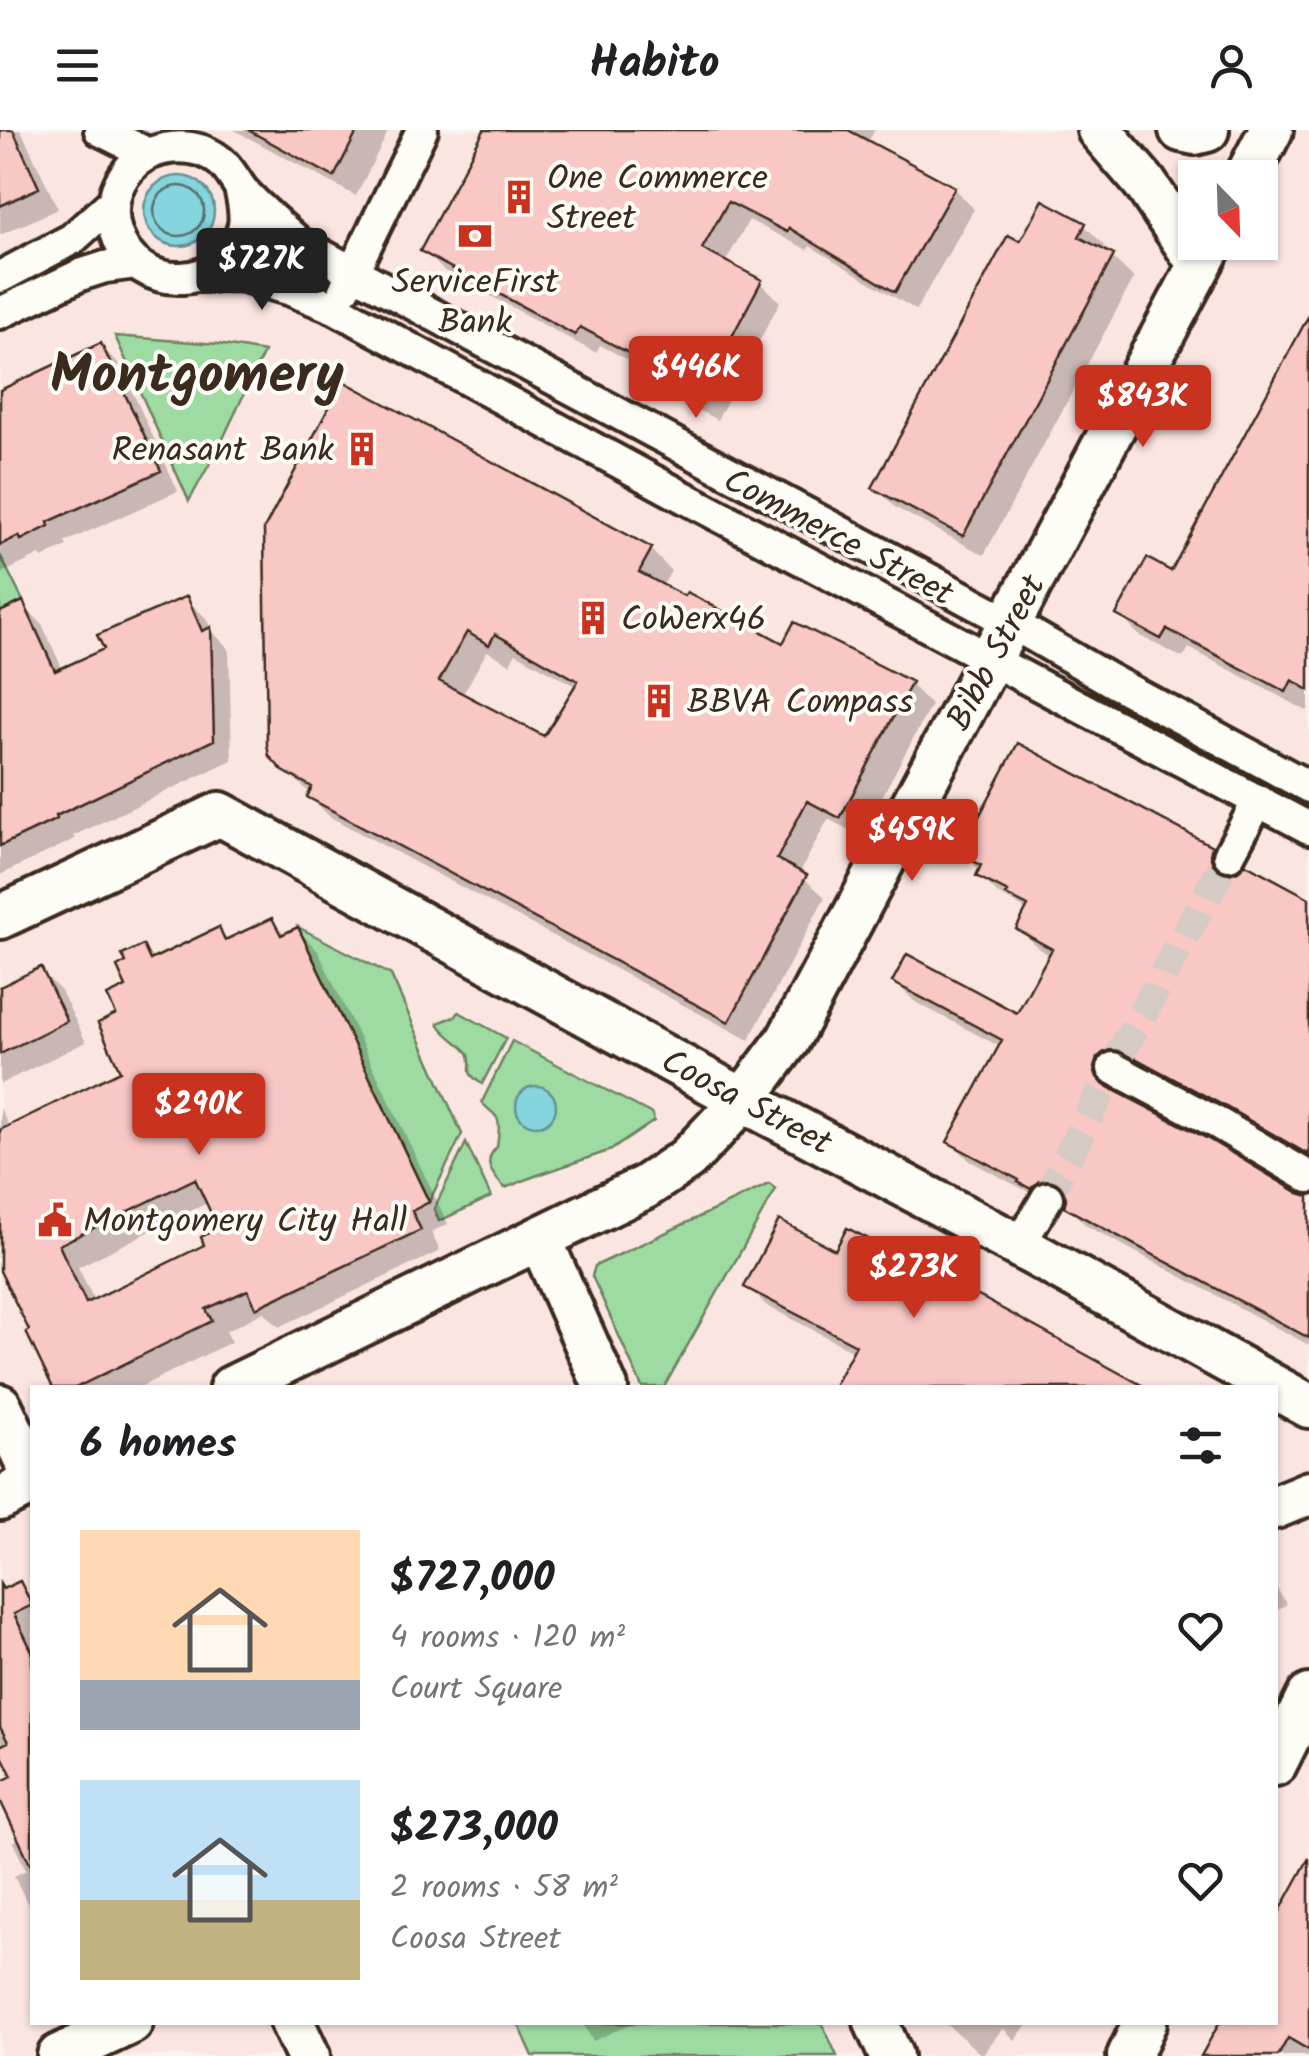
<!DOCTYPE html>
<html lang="en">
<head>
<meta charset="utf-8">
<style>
  :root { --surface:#fff; --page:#f6f6f6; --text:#202124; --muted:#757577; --accent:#c8321e }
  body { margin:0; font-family:Kalam,sans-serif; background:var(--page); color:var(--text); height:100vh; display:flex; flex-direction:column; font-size:38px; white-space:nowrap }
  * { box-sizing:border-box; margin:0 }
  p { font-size:32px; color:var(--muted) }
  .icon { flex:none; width:55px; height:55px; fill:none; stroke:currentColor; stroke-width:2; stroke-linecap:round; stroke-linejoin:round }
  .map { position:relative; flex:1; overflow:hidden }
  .details { position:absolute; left:30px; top:1255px; width:1248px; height:640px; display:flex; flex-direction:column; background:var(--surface); border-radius:0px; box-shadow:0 2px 8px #0004 }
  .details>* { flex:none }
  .needle { width:65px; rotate:157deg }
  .fabs { position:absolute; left:1178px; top:30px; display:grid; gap:20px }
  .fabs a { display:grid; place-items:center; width:100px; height:100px; border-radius:0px; background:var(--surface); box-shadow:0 2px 8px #0004; font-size:50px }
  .price { position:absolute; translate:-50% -85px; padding:0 22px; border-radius:10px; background:var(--accent); color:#fff; font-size:32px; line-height:65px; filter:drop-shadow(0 2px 5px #0008) }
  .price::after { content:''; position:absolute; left:50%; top:60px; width:30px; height:22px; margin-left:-15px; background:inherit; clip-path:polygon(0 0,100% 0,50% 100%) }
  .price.current { background:#222; color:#fff }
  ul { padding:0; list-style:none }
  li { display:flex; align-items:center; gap:30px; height:250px; padding:0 50px }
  li span { display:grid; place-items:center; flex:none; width:280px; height:200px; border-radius:0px; color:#555 }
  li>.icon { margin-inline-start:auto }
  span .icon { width:120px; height:120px; fill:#fffc; stroke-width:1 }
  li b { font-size:42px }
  h2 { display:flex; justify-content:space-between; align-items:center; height:120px; padding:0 50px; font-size:42px }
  header { display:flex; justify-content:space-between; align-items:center; height:130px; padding:0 50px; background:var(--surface); font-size:45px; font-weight:800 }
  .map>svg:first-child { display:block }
  .built { fill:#fbe5e1; fill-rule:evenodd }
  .green { fill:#9edba3; stroke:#6c8260; stroke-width:2.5 }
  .water { fill:#84d5de; stroke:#679191; stroke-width:2.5 }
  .shadow { fill:#0003; fill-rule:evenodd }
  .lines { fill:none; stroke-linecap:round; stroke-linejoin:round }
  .shore { stroke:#586e6b; stroke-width:2.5 }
  .building { fill:#f9c8c5; stroke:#3b2a1e; stroke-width:2.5; fill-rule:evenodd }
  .street-tunnel { stroke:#d5cac4; stroke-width:30; stroke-dasharray:30 15; stroke-linecap:butt }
  .street-casing { stroke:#3b2a1e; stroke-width:38 }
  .secondary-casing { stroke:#3b2a1e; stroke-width:50 }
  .street { stroke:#fdfcf7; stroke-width:30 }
  .secondary { stroke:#fdfcf7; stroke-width:42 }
  .labels { text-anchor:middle; stroke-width:8; stroke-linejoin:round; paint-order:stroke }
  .poi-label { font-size:35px; fill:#3b2a1e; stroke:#fdfcf7; text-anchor:start }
  .street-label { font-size:35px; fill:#3b2a1e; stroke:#fdfcf7 }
  .town-label { font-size:55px; font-weight:bold; fill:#3b2a1e; stroke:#fdfcf7 }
</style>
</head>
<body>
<header><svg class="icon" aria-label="menu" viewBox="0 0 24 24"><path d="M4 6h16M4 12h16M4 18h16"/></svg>Habito<svg class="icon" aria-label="person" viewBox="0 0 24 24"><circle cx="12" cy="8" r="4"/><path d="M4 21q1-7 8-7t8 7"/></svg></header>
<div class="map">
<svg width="1309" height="1926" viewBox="0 0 1309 1926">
  <rect width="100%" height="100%" fill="#fcf2ed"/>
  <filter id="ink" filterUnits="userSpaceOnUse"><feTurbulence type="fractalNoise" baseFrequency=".01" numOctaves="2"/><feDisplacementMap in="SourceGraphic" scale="20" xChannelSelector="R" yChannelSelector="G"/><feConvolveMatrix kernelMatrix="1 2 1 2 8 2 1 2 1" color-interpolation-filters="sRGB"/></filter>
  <g filter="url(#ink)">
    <path class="built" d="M 0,0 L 1309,0 L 1309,1926 L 0,1926 ZM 1195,48 L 1260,48 L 1260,112 L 1195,112 ZM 32,1258 L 1275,1258 L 1275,1892 L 32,1892 Z"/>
    <path class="green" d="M 115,206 L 218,214 L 264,222 L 219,317 L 189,371 Z
      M 0,425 L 23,471 L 0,482 Z
      M 298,797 L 391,845 L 462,1004 L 429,1072 Z
      M 459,882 L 506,908 L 482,954 C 462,940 474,942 469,925 C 466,916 445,907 438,893 L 456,886 Z
      M 512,911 L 652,984 L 654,991 L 611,1020 L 535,1046 L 505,1058 C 493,1046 481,1032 497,1017 C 498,1008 501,995 497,988 C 493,981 486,979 482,972 Z
      M 466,1013 L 491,1067 L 439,1091 L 434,1079 Z
      M 769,1054 L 776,1059 L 664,1257 L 642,1257 L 592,1146 L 595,1136 Z
      M 518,1893 L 822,1893 L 837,1926 L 533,1926 Z"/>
    <path class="water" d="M144 81a35 35 0 1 1 70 0a35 35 0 1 1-70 0Z
      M516 976a20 20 0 1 1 40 0a20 20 0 1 1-40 0Z"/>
    <path class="shadow" d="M 0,0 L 21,0 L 58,79 L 0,105 Z
      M 234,0 L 389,0 L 356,66 Z
      M 487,0 L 875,0 L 867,13 L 954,59 L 974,79 L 916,180 L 810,116 L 808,120 L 749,90 L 725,133 L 760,152 L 780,172 L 717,290 L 660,260 L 632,232 L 600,215 L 596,223 L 443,140 L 423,120 Z
      M 1084,95 L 1105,116 L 1102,122 L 1113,128 L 1134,148 L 984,425 L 896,378 L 875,357 L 1021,114 Z
      M 1309,190 L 1309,577 L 1307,581 L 1189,518 L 1183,528 L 1140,506 L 1119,485 L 1172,444 Z
      M 100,216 L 120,235 L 178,361 L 65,412 L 67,416 L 42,428 L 40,425 L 0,444 L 0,263 Z
      M 344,254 L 651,420 L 671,441 L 662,457 L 784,517 L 910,554 L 931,575 L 861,706 L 828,689 L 799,744 L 825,767 L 749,910 L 330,687 L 310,667 L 311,664 L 277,632 ZM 487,521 L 510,534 L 516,523 L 577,557 L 545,609 L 462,566 Z
      M 186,469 L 206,488 L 212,501 L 229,519 L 232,630 L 73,706 L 75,709 L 0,745 L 0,485 L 22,474 L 42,494 L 63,540 L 107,520 Z
      M 1211,718 L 1231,739 L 1230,746 L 1309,771 L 1309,1031 L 1115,951 L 1113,959 L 1114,963 L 1299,1066 L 1309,1068 L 1309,1215 L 1087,1096 L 1066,1076 L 1068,1069 L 1059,1071 L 1036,1066 L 970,1031 L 950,1011 L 1001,917 L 915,872 L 895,852 L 1018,886 L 1051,826 L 1039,819 L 1019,799 L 1028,783 L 1022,777 L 999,765 L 979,745 L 981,742 L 963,724 Z
      M 272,791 L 286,805 L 298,800 L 318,821 L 448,1094 L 431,1102 L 440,1121 L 279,1197 L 264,1182 L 226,1201 L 231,1212 L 138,1258 L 56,1258 L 9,1153 L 0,1144 L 0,978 L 10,998 L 124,942 L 119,886 L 143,818 L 155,830 L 218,800 L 229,811 ZM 209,1072 L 222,1100 L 208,1116 L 95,1172 L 78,1137 Z
      M 40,840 L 61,861 L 86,912 L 0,954 L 0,860 Z
      M 837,1123 L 987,1173 L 855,1222 L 767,1176 L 747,1156 Z
      M 396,1251 L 402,1258 L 381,1258 Z
      M 20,1454 L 32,1467 L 32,1783 L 14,1746 L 26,1740 L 13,1712 L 21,1708 L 0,1664 L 0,1655 L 15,1648 L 0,1616 L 0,1464 Z
      M 1275,1456 L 1287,1474 L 1275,1481 Z
      M 1309,1733 L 1309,1926 L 1204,1926 L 1275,1892 L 1275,1796 Z
      M 582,1892 L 635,1892 L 593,1911 Z
      M 944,1892 L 1029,1892 L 1015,1910 L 1003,1898 L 982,1925 Z"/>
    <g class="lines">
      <path class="shore" d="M154 81a25 25 0 1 1 50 0a25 25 0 1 1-50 0Z"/>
    </g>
    <path class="building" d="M 0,0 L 13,0 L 39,58 L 0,76 Z
      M 248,0 L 358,0 L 334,47 Z
      M 484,0 L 848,0 L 955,57 L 895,162 L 789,98 L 787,102 L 728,72 L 702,119 L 762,150 L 697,272 L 637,241 L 639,238 L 630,233 L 634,226 L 580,197 L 575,205 L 420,121 Z
      M 1043,70 L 1086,93 L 1079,107 L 1114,125 L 963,406 L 872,358 L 1008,105 L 1020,111 Z
      M 1309,185 L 1309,560 L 1292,550 L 1286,562 L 1167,499 L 1161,509 L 1116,485 L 1147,428 L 1171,441 Z
      M 101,213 L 161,341 L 48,392 L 49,396 L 21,410 L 19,406 L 0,415 L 0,260 Z
      M 343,251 L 652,418 L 639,442 L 684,466 L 687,462 L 783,513 L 794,492 L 912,552 L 840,688 L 807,671 L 777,729 L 807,745 L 729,892 L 307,667 L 312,657 L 283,641 L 269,626 L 267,615 L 264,399 ZM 467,502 L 489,515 L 495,504 L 578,551 L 544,606 L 439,551 Z
      M 187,466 L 202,501 L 211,497 L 214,610 L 56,686 L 57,689 L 0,716 L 0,482 L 23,471 L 55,541 L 104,519 L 97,505 Z
      M 1018,613 L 1212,716 L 1210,725 L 1213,734 L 1221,742 L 1229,744 L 1238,741 L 1246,734 L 1309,768 L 1309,1025 L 1228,978 L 1122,921 L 1113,919 L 1104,922 L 1097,928 L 1094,938 L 1097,947 L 1104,955 L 1210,1010 L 1299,1063 L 1309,1066 L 1309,1208 L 1064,1077 L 1066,1069 L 1064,1060 L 1056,1051 L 1048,1049 L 1039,1051 L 1031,1059 L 1018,1052 L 1019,1050 L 947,1012 L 1002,910 L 892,852 L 907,824 L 1017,883 L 1052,819 L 1016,799 L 1028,776 L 1006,765 L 1008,762 L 976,746 L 981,735 L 959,724 Z
      M 272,788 L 281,805 L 298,797 L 429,1072 L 412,1081 L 421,1100 L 256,1178 L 248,1160 L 206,1179 L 212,1191 L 75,1258 L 53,1258 L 26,1202 L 29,1200 L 0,1141 L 0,1000 L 120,941 L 98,893 L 116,884 L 107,866 L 126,857 L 117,837 L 126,832 L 122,825 L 143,815 L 150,830 L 219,797 L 225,810 ZM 195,1049 L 218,1098 L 201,1107 L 204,1115 L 86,1173 L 59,1115 Z
      M 41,837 L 67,891 L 0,924 L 0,857 Z
      M 779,1090 L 835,1120 L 847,1098 L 988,1171 L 1147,1258 L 833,1258 L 856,1215 L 744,1157 Z
      M 20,1451 L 32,1475 L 14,1484 L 32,1521 L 32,1738 L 0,1670 L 0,1652 L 12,1646 L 0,1622 L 0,1616 L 8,1612 L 0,1597 L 0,1454 L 3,1459 Z
      M 1309,1728 L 1309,1920 L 1288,1908 L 1278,1926 L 1201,1926 L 1220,1892 L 1275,1892 L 1275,1790 Z"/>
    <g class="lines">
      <path class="street-tunnel" d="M 1120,924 L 1229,725
        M 1047,1068 L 1106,952"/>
      <g class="street-casing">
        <path id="street" d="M 100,0 L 148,24
          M 240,58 C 243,70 246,83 244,95 C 230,162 136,167 116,102 C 109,80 114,56 130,38 C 152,14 194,10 220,31 C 230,39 235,51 243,61 C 260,80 280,96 299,113 L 1011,493 L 1110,550 L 1309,657
          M 200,146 L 241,145 L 291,160 L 335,178 L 676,363 L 1309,698
          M 0,147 L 72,109 L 113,72
          M 345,158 L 422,0
          M 0,183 L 80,145 L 105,137 L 136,133
          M 1229,725 L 1258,671
          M 1113,938 L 1219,994 L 1309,1047
          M 1019,1116 L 1047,1068"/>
      </g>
      <g class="secondary-casing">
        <path id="secondary" d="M 1099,0 L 1144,52 L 1200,135
          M 1181,0 L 1195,3 L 1207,0
          M 1246,48 L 1271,0
          M 0,787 L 220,684 L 743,970 L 1019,1116 L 1309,1276
          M 540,1109 L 606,1258
          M 231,1258 L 645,1057 L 687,1029 L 743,970 L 788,910 L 1212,112
          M 0,1276 L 32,1343
          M 0,1369 L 32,1353
          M 1275,1377 L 1309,1363
          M 1275,1634 L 1309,1566
          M 292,1892 L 308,1926
          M 876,1892 L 891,1926
          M 59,1926 L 131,1892
          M 1129,1926 L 1145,1892"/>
      </g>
      <use href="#street" class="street"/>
      <use href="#secondary" class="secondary"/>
    </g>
  </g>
  <defs>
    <g id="building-bare" transform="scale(2.7)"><path d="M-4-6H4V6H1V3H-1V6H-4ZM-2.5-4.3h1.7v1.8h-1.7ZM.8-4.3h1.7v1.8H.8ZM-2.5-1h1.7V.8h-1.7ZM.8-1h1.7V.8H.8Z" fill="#c8321e" stroke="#fdfcf7" stroke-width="2.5" paint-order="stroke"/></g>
    <g id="bank-bare" transform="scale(2.7)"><path d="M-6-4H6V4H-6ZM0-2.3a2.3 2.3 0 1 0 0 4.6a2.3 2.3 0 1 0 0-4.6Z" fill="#c8321e" stroke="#fdfcf7" stroke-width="2.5" paint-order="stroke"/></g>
    <g id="civic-bare" transform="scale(2.7)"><path d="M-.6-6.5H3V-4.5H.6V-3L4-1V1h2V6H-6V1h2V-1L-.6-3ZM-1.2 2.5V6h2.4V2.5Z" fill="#c8321e" stroke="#fdfcf7" stroke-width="2.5" paint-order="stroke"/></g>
  </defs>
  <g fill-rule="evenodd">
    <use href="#building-bare" x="519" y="67"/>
    <use href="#bank-bare" x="475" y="106"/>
    <use href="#building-bare" x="362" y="319"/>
    <use href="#building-bare" x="593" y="488"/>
    <use href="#building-bare" x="659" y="571"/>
    <use href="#civic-bare" x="55" y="1090"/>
  </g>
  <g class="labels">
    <g class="poi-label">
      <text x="547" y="59">One Commerce<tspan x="547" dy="40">Street</tspan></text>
      <text x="475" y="163" text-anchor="middle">ServiceFirst<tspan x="475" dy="40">Bank</tspan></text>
      <text x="334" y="331" text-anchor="end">Renasant Bank</text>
      <text x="621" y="500">CoWerx46</text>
      <text x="687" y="583">BBVA Compass</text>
      <text x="83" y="1102">Montgomery City Hall</text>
    </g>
    <g class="street-label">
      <text transform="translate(839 406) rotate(28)" y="12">Commerce Street</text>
      <text transform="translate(995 522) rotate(-62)" y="12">Bibb Street</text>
      <text transform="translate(747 971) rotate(28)" y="12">Coosa Street</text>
    </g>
    <g class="town-label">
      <text x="197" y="262">Montgomery</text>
    </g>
  </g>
</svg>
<div class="fabs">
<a><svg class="needle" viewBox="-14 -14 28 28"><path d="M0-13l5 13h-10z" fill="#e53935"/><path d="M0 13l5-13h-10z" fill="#757577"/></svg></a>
</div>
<b class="price current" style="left:262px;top:183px">$727K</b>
<b class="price" style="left:696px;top:291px">$446K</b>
<b class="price" style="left:1143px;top:320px">$843K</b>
<b class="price" style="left:912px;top:754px">$459K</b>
<b class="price" style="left:199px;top:1028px">$290K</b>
<b class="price" style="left:914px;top:1191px">$273K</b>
<section class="details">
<h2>6 homes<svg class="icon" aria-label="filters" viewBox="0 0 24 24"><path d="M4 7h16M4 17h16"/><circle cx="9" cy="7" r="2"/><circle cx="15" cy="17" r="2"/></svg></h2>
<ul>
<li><span style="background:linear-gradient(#ffd9b3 75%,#9aa5b1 0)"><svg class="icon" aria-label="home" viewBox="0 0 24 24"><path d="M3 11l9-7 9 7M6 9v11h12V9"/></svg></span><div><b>$727,000</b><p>4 rooms · 120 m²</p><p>Court Square</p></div><svg class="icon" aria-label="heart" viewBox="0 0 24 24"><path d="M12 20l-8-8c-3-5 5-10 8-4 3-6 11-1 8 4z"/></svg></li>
<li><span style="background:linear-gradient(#bfe0f5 60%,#c2b280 0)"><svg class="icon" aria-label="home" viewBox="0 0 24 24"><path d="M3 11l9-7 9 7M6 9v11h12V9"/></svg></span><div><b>$273,000</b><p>2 rooms · 58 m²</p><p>Coosa Street</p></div><svg class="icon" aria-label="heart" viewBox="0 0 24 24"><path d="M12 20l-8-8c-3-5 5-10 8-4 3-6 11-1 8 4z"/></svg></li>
</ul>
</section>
</div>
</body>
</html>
